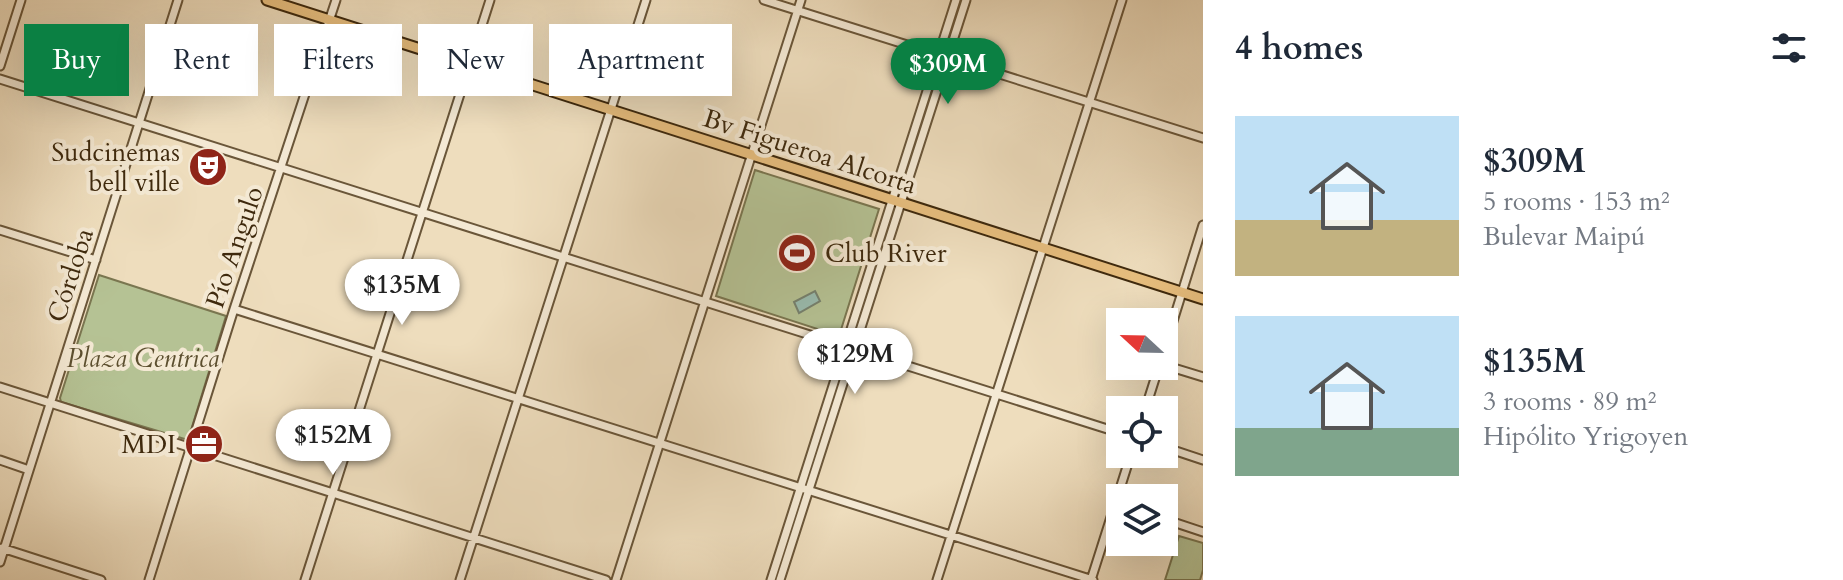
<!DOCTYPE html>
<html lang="en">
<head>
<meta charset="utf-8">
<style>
  :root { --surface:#fff; --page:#f2f2f3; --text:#1f2937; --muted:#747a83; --accent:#0b8043 }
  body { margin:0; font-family:Cardo,serif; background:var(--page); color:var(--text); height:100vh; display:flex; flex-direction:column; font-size:30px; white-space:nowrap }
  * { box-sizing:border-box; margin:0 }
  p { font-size:26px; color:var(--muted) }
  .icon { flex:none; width:44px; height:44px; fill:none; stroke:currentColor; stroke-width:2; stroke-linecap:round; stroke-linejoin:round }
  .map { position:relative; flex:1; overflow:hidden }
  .drawer { display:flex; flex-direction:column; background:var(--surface); width:640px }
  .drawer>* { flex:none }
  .guide { position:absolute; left:24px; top:24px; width:760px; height:72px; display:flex; gap:16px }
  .needle { width:52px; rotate:292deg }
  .fabs { position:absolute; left:1106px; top:308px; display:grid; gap:16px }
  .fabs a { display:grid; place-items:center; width:72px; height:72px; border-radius:0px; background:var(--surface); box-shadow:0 8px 32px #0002; font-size:40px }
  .price { position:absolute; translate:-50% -68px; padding:0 18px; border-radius:28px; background:#fff; color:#222; font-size:26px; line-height:52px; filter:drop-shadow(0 2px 4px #0008) }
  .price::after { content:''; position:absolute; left:50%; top:48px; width:24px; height:18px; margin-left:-12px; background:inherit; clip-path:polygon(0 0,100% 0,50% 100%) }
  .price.selected { background:var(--accent); color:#fff }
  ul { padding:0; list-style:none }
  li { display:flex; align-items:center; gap:24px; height:200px; padding:0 32px }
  li span { display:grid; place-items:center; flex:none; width:224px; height:160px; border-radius:0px; color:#555 }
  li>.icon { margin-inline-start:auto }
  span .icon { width:96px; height:96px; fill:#fffc; stroke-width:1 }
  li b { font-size:34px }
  h2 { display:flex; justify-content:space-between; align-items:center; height:96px; padding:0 32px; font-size:34px }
  .chip { padding:0 28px; border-radius:0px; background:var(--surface); box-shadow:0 8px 32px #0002; font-size:28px; line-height:72px }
  .chip.selected { background:var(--accent); color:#fff }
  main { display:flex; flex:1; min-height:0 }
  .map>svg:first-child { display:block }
  .green { fill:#b5c294; stroke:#7a7650; stroke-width:2 }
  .water { fill:#99bcb0; stroke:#75816f; stroke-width:2 }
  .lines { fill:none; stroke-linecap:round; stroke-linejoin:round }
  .minor-casing { stroke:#6a5639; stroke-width:11 }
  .major-casing { stroke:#3e290d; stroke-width:13 }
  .minor { stroke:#f4e9d4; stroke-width:7 }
  .major { stroke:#e7be7e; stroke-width:9 }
  .labels { text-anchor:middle; stroke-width:8; stroke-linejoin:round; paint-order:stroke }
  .street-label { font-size:26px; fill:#3e290d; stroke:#f4e9d4 }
  .poi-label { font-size:26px; fill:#3e290d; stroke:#f4e9d4; text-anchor:end }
  .park-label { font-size:26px; font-style:italic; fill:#5c4f2f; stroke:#f4e9d4 }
</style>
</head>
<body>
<main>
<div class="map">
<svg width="1203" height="580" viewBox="0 0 1203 580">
  <rect width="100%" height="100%" fill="#eeddbd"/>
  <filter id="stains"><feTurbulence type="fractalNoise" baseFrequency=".0025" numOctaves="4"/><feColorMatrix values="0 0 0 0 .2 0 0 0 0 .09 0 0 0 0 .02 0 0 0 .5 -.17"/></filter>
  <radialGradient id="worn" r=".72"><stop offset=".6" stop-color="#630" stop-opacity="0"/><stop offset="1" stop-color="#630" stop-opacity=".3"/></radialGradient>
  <path class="green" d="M 755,170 L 879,209 L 839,336 L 716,296 Z
    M 99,275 L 226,316 L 188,440 L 61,402 L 60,398 Z
    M 1179,536 L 1203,543 L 1203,570 L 1200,580 L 1165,580 Z"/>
  <path class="water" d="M 815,291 L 820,301 L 799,313 L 794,302 Z"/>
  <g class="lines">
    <g class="minor-casing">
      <path id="minor" d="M 764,0 L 1203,138
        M 0,66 L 21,0
        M 0,79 L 1120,433
        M 0,230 L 96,260
        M 234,309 L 1093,580
        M 1164,350 L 1203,225
        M 1164,365 L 1203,377
        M 0,387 L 606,580
        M 1145,410 L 1159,366
        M 1164,447 L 1203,460
        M 0,460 L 29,470
        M 1164,519 L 1203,532
        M 2,548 L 101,580
        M 0,562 L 178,0
        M 149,580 L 234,309 L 336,0
        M 305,580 L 490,0
        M 460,580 L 646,0
        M 616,580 L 801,0
        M 771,580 L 956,0
        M 780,580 L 966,0
        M 937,580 L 1122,0
        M 1091,580 L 1131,454"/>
    </g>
    <g class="major-casing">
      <path id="major" d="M 267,0 L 1203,299"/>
    </g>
    <use href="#minor" class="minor"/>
    <use href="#major" class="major"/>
  </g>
  <defs>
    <g id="theatre-disc" transform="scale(2)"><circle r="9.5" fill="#8f2418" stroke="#f4e9d4"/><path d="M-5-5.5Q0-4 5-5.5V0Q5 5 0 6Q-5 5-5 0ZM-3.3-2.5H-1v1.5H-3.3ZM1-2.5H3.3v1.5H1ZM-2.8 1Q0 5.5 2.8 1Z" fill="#fff"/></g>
    <g id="stadium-disc" transform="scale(2)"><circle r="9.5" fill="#8f2418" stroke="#f4e9d4"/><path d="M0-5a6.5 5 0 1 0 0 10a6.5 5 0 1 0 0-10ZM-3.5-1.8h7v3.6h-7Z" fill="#fff"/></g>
    <g id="office-disc" transform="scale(2)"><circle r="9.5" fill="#8f2418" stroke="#f4e9d4"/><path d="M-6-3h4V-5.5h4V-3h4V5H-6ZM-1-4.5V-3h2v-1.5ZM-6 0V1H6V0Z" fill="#fff"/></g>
  </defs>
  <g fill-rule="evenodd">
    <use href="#theatre-disc" x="208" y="167"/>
    <use href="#stadium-disc" x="797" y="253"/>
    <use href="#office-disc" x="204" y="444"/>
  </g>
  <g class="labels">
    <g class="street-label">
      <text transform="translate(810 151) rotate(18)" y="9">Bv Figueroa Alcorta</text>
      <text transform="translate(234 247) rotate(-71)" y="9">Pío Angulo</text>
      <text transform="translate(70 275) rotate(-72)" y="9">Córdoba</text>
    </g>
    <g class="poi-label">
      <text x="180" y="161">Sudcinemas<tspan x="180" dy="30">bell ville</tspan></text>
      <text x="825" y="262" text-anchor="start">Club River</text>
      <text x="176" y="453">MDI</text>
    </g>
    <g class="park-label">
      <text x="143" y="367">Plaza Centrica</text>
    </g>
  </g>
  <rect width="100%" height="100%" filter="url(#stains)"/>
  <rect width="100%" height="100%" fill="url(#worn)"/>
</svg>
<div class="fabs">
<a><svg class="needle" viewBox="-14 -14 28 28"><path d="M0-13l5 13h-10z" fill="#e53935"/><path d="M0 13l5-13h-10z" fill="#747a83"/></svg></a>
<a><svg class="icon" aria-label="locate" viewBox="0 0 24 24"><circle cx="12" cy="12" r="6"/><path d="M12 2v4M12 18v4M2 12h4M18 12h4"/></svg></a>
<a><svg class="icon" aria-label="layers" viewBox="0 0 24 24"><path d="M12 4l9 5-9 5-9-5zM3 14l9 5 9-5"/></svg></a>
</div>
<b class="price selected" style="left:948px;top:106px">$309M</b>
<b class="price" style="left:402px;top:327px">$135M</b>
<b class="price" style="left:855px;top:396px">$129M</b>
<b class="price" style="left:333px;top:477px">$152M</b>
<div class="guide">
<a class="chip selected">Buy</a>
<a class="chip">Rent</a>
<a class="chip">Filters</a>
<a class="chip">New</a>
<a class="chip">Apartment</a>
</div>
</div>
<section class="drawer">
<h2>4 homes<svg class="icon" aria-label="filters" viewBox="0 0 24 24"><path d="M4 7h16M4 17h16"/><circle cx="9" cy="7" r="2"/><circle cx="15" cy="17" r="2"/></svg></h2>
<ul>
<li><span style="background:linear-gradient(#bfe0f5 65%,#c2b280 0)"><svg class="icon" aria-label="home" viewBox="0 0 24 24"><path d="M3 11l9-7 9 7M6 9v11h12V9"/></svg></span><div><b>$309M</b><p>5 rooms · 153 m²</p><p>Bulevar Maipú</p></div></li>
<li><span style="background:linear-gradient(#bfe0f5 70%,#7fa58c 0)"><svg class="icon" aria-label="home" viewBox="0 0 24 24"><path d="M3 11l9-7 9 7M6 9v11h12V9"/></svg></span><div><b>$135M</b><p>3 rooms · 89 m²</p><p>Hipólito Yrigoyen</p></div></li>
</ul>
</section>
</main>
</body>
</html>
